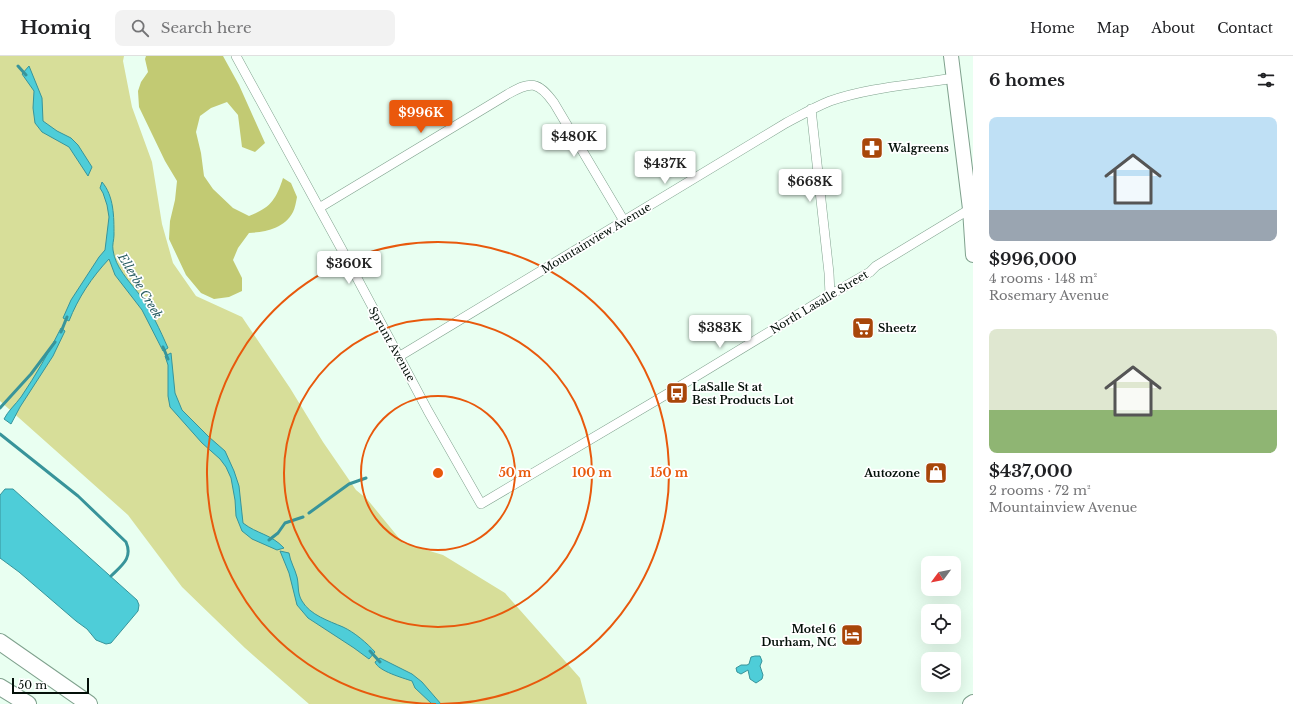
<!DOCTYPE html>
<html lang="en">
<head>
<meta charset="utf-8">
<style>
  :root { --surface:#fff; --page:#f2f2f2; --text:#202124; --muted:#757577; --line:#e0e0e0; --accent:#ea580c }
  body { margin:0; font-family:"Libre Baskerville",serif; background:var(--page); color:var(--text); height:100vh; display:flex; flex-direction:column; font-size:15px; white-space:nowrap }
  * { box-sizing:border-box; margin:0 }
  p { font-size:13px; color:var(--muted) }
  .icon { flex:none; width:22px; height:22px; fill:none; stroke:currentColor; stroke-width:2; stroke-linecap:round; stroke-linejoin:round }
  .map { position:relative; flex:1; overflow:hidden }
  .panel { display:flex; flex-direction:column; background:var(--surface); width:320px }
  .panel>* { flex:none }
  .needle { width:26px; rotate:238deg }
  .tools { position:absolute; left:921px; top:500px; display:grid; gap:8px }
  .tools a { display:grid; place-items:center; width:40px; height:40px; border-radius:8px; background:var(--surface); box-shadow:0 4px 16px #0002; font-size:20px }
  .scale { position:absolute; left:12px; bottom:10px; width:77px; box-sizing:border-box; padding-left:4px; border:2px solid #041009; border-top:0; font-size:11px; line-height:14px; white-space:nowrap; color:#041009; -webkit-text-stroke:3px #fff; paint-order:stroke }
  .price { position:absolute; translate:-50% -34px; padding:0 9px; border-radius:4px; background:#fff; color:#222; font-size:13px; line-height:26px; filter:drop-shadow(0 1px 2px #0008) }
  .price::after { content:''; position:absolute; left:50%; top:24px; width:12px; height:9px; margin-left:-6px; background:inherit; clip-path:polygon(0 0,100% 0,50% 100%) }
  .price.on { background:var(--accent); color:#fff }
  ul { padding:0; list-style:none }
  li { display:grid; align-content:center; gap:8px; height:212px; padding:0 16px }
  li span { display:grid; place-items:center; height:124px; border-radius:8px; color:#555 }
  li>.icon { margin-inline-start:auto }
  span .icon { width:72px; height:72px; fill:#fffc; stroke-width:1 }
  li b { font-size:17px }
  h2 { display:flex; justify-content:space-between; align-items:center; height:48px; padding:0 16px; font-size:17px }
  header { display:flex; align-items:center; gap:24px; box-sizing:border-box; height:56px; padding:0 20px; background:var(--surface); border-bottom:1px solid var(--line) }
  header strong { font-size:19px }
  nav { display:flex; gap:22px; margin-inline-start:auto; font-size:14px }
  .search { width:280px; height:36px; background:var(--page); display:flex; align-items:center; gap:10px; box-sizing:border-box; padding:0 14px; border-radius:8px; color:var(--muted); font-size:15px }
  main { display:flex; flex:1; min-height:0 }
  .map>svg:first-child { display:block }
  .green { fill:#d7de99 }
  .forest { fill:#c2ca73 }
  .water { fill:#4ecdd8; stroke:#38949a }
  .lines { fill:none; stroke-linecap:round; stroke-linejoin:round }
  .stream { stroke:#38949a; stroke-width:3 }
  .street-casing { stroke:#7fa18d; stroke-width:10 }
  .primary-casing { stroke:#7fa18d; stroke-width:16 }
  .highway-casing { stroke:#7fa18d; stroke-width:18 }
  .street { stroke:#fff; stroke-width:9 }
  .primary { stroke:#fff; stroke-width:14 }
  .highway { stroke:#fff; stroke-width:16 }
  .ring { fill:none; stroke:#e8590c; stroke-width:2 }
  .labels { text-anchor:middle; stroke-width:3.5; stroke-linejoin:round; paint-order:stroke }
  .poi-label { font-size:11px; font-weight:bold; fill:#041009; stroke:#fff; text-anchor:start }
  .street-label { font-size:11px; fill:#041009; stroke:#fff }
  .water-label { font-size:12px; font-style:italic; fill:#265b60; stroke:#fff }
  .centre { fill:#e8590c; stroke:#fff; stroke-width:2 }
  .ring-label { font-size:12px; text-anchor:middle; font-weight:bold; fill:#e8590c; stroke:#fff; stroke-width:3.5; stroke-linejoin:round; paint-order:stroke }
</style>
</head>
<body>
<header>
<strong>Homiq</strong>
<div class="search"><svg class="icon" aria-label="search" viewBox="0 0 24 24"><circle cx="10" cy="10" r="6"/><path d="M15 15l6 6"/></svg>Search here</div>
<nav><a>Home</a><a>Map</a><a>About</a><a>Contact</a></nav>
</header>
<main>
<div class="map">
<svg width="973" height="648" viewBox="0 0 973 648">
  <rect width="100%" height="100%" fill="#e9fff1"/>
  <path class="green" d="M 0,0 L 124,0 L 123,5 L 132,51 L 152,106 L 162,168 L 173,207 L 196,240 L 242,261 L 290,332 L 323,386 L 356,434 L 367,443 L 403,487 L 443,499 L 505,537 L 580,622 L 587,648 L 309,648 L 245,592 L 182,531 L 128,459 L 0,345 Z"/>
  <path class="forest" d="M 146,0 L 223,0 L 239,29 L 265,87 L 255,96 L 242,91 L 238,59 L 227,46 L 211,52 L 200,60 L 196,76 L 201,97 L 204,120 L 213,133 L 233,152 L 249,160 C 270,152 276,144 283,122 L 291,127 L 297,141 C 296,146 295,152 293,156 C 284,173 265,176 249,177 L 238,192 L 233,204 L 242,222 L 242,235 L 229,241 L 214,243 L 201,237 L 186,219 L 169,183 L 170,165 L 175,144 L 177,125 L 165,105 L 139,51 L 138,35 L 141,26 L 148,16 L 145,3 Z"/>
  <path class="water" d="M 29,10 L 42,42 L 43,65 L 57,75 L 71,82 L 78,89 L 92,111 L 88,120 L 69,91 L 42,76 L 35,67 L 33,52 L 34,35 L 22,18 Z
    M 102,126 C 114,140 114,161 114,179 C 114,184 112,189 113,194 C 115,211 129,225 139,238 C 151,254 160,274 168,292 L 163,295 L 142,254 L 115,219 L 109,203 C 92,221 78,242 69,265 L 63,262 L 71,244 L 99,201 L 105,194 L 109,161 L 107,149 L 103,137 L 100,132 Z
    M 61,272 L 65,275 L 53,300 L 20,351 L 11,368 L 4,363 C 8,355 15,349 21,341 C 36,319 49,296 61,272 Z
    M 171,297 L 175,337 L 182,354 L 209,381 L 225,395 L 234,415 L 239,430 L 243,467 C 257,478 271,478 284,492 L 277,494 L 252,483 L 242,475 L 236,460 L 235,444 L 231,422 L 226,411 L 220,403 L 202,387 L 170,351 L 168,340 L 168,309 L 165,300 Z
    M 5,433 L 13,433 L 137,544 L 139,549 L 138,555 L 111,587 L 106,588 L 96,584 L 87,573 L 76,565 L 19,516 L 0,502 L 0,439 Z
    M 280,495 L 289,497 C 290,505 295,513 297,521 C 299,529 297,537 302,545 C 310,559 329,565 343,571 C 354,576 367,587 375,596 L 369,603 L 354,592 L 308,562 L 297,549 L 289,517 Z
    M 755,600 L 760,600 L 762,605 L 760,610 L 763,619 L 762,623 L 756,627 L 750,623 L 748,614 L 741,618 L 737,616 L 736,612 L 741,609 L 747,609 L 749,608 L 751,601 Z
    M 380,602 L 412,618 L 422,626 L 441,648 L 432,648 L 415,632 L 412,625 C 403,622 378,615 375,606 Z"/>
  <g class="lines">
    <path class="stream" d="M 18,10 L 26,19
      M 61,276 L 67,261
      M 163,291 L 168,303
      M 0,352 L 31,318 L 55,286
      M 0,378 L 78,440 L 126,486 C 133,502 122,509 111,520
      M 309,457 L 349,428 L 366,422
      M 269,484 L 278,477 L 285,467 L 303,461
      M 370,595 L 380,606"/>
    <g class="street-casing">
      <path id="street" d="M 236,0 L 341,192 L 428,355 L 481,448 L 667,338 L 830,239 L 870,216 L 876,210 L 970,153
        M 811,53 L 829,217 L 830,239
        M 319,152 L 508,38 C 531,25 538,25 554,47 L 624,165
        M 400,300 L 786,67 C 801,59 815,51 830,45 C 870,31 913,29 954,22"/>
    </g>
    <g class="primary-casing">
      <path id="primary" d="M 951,0 L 970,153 L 973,199
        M 970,648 L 973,646"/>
    </g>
    <g class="highway-casing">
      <path id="highway" d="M 0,586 L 89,648
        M 0,631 L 28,648"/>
    </g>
    <use href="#street" class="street"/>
    <use href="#primary" class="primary"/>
    <use href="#highway" class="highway"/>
  </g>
  <g class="ring">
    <circle cx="438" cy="417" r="77"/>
    <circle cx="438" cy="417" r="154"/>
    <path d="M436 648A231 231 0 1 1 440 648"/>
  </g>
  <defs>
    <g id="pharmacy-square" transform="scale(1.15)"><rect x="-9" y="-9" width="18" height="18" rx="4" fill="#a84609" stroke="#fff"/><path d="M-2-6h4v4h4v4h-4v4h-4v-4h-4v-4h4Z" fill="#fff"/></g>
    <g id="supermarket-square" transform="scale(1.15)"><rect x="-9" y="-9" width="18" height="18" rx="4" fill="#a84609" stroke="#fff"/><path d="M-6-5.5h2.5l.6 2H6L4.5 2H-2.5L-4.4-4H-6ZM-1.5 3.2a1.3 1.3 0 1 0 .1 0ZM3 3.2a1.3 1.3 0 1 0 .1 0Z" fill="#fff"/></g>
    <g id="bus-square" transform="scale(1.15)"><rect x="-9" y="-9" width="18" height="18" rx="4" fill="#a84609" stroke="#fff"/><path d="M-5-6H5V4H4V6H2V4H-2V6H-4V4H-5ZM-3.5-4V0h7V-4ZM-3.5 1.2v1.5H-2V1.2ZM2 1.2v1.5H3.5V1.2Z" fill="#fff"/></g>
    <g id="shop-square" transform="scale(1.15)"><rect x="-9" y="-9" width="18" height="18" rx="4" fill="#a84609" stroke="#fff"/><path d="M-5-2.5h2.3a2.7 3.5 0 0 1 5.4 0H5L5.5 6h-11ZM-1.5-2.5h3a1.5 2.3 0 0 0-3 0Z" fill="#fff"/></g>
    <g id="hotel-square" transform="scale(1.15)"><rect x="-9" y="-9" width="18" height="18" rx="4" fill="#a84609" stroke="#fff"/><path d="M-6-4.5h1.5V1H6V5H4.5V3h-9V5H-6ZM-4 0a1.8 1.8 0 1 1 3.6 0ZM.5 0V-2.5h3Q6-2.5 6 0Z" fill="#fff"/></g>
  </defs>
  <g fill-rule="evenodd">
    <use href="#pharmacy-square" x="872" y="92"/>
    <use href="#supermarket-square" x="863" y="272"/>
    <use href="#bus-square" x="677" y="337"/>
    <use href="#shop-square" x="936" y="417"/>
    <use href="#hotel-square" x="852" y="579"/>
  </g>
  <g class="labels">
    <g class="poi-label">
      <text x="888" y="96">Walgreens</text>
      <text x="878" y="276">Sheetz</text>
      <text x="692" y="335">LaSalle St at<tspan x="692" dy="13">Best Products Lot</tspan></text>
      <text x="920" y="421" text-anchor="end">Autozone</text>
      <text x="836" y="577" text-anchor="end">Motel 6<tspan x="836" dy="13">Durham, NC</tspan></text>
    </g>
    <g class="street-label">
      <text transform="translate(596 182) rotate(-31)" y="4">Mountainview Avenue</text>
      <text transform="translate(819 246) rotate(-31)" y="4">North Lasalle Street</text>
      <text transform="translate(392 288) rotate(61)" y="4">Sprunt Avenue</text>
    </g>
    <g class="water-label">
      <text transform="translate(140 230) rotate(59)" y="4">Ellerbe Creek</text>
    </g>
  </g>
  <circle cx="438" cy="417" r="6" class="centre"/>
  <g class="ring-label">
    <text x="515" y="421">50 m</text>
    <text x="592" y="421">100 m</text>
    <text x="669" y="421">150 m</text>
  </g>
</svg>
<div class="tools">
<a><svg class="needle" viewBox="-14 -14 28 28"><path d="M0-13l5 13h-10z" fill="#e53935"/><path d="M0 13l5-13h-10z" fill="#757577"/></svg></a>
<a><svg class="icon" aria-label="locate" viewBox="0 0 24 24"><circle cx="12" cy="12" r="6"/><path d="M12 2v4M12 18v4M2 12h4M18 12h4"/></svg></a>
<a><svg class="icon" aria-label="layers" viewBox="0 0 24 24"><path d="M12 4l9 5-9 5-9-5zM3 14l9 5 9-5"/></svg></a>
</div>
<div class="scale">50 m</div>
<b class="price on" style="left:421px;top:78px">$996K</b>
<b class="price" style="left:574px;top:102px">$480K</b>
<b class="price" style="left:665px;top:129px">$437K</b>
<b class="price" style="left:810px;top:147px">$668K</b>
<b class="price" style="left:349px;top:229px">$360K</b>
<b class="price" style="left:720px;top:293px">$383K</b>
</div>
<section class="panel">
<h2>6 homes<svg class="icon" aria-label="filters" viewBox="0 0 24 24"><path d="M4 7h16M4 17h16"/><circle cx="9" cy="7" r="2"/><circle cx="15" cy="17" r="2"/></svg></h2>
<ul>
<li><span style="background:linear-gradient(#bfe0f5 75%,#9aa5b1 0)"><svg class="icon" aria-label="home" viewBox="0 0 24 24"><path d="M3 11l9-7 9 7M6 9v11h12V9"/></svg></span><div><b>$996,000</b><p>4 rooms · 148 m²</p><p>Rosemary Avenue</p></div></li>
<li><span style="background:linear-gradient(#dfe7d0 65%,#8fb573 0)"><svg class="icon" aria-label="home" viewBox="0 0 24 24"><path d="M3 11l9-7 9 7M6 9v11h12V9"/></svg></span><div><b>$437,000</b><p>2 rooms · 72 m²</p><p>Mountainview Avenue</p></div></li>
</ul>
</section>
</main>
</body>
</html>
